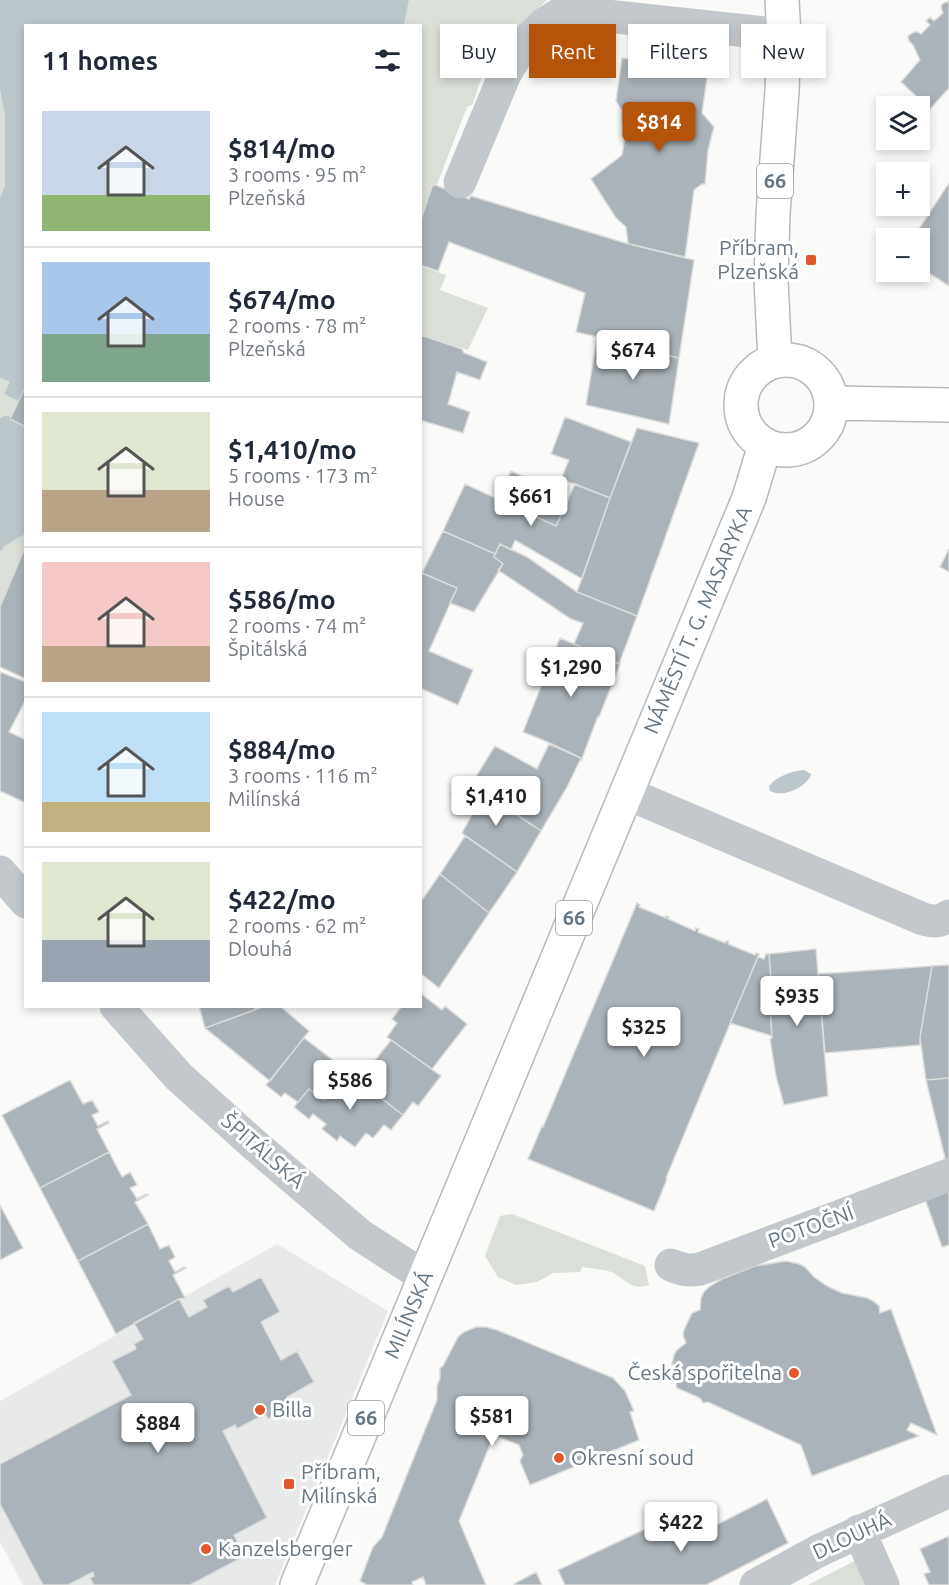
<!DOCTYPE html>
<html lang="en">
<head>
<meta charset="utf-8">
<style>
  :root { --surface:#fff; --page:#f6f6f7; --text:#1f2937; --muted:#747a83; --line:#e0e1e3; --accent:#b45309 }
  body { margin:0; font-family:Ubuntu,sans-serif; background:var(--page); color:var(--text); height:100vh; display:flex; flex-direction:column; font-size:22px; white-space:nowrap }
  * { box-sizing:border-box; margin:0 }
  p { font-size:20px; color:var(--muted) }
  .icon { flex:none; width:33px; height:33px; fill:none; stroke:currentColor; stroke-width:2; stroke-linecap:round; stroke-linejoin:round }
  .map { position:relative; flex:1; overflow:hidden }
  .drawer { position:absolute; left:24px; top:24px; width:398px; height:984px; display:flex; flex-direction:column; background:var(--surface); border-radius:0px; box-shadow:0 3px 9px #0003 }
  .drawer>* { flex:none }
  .guide { position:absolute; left:440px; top:24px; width:418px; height:54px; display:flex; gap:12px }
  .tools { position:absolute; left:876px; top:96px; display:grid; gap:12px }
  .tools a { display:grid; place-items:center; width:54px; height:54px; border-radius:0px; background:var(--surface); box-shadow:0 3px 9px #0003; font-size:30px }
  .price { position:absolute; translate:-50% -51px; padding:0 14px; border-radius:6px; background:#fff; color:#222; font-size:20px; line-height:39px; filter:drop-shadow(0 2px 3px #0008) }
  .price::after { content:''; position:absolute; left:50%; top:36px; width:18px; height:14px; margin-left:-9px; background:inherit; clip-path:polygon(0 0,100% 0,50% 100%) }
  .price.selected { background:var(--accent); color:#fff }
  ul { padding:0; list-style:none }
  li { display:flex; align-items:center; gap:18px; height:150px; padding:0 18px }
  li+li { border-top:2px solid var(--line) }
  li span { display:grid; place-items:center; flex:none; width:168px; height:120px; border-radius:0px; color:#555 }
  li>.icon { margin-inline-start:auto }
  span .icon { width:72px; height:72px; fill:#fffc; stroke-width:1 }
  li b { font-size:26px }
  h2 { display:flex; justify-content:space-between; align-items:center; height:72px; padding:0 18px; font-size:26px }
  .chip { padding:0 21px; border-radius:0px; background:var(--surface); box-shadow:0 3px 9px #0003; font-size:21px; line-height:54px }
  .chip.selected { background:var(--accent); color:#fff }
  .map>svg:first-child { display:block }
  .built { fill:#e8e9e9 }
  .green { fill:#dadfd7 }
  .water { fill:#bbc7cb }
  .building { fill:#aab3b9; stroke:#dcdcda; stroke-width:1.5 }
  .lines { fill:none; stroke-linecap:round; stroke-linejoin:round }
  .major-casing { stroke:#b5babe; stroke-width:36 }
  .minor { stroke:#c3c8cc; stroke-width:33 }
  .major { stroke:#fff; stroke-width:33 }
  .poi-dot { fill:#e4572e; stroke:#fff; stroke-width:2 }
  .labels { text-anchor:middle; stroke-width:6; stroke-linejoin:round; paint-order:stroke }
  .shield { fill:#fff; stroke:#939fa8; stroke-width:1.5 }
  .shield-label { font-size:20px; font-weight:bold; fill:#657683 }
  .poi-label { font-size:21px; fill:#657683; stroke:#fff; text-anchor:start }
  .street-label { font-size:21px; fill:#657683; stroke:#fff }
</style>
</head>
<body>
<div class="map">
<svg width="949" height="1585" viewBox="0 0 949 1585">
  <rect width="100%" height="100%" fill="#fafaf8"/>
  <path class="built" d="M 277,1244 L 388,1311 L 275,1585 L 23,1585 L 0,1542 L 0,1401 Z"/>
  <path class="green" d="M 409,0 L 547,0 L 518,27 L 487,59 L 473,104 L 467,107 L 420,228 L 420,26 L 404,26 Z
    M 0,90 L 5,116 L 5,185 L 0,198 Z
    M 420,266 L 446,275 L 440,290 L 488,308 L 468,350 L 421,335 L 420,337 Z
    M 0,378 L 10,382 L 19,401 L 11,417 L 6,415 L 0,418 Z
    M 25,534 L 25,570 L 0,625 L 0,552 L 5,546 Z
    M 512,1214 L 645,1266 L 649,1285 C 630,1292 624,1276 608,1271 C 599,1269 591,1268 582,1267 L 580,1272 L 553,1273 L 537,1282 L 516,1285 L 498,1277 L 485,1256 L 500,1216 Z
    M 866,1555 L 879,1585 L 808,1585 Z"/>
  <path class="water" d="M 0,0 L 409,0 L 404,25 L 26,26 L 25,534 L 5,546 L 0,552 L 0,418 L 6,415 L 11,417 L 19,401 L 4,394 L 10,382 L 0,378 L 0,198 L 5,185 L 5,116 L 0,90 Z
    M 804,770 L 811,774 L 811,775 C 805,788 783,798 770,791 L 769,786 C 777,776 792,771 804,770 Z"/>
  <path class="building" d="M 949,1 L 949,88 L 930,109 L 901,82 L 920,60 L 913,45 L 909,41 L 908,36 L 914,32 L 918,32 L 921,34 L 930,25 L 926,21 L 930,17 L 934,21 L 943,13 L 941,7 L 942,4 Z
    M 622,58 L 666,65 L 675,58 L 684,59 L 690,68 L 708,71 L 702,113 L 714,127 L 708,150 L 705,184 L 702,184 L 694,190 L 685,257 L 625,243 L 628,243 L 626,227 L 616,218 L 591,179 L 622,155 L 627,125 L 622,121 L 622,114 L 623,112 L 616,101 Z
    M 949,183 L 949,286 L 921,268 L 922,267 L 920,265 L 920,238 L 913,238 Z
    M 433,184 L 469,199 L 471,196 L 625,243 L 694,260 L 679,358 L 611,342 L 597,338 L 598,337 L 576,332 L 585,293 L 449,242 L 438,271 L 420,265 L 420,222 Z
    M 421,335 L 462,349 L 464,353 L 487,362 L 480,380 L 457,372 L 448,404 L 470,412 L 463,433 L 420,420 Z
    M 597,338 L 679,358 L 669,424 L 586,405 Z
    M 24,390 L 26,391 L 26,427 L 10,419 Z
    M 565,417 L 631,442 L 610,498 L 561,479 L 569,460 L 551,454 Z
    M 637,428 L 699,443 L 637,616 L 577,592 L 610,498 Z
    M 511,471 L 569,498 L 556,526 L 498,499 Z
    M 465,484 L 556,526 L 575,484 L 610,498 L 582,579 L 515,540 L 511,550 L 500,544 L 495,554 L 443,531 Z
    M 443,531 L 495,554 L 494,557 L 503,564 L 474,612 L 450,603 L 457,588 L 422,573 Z
    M 500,544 L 527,557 L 577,592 L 637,616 L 619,664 L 574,644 L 583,623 L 571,619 L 498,570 L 503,564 L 494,557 Z
    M 949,549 L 949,572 L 940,567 Z
    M 23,552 L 26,553 L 26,679 L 0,667 L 0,607 Z
    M 422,573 L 457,588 L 429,651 L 473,670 L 458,705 L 420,688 L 420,578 Z
    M 560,638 L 620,664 L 599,717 L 598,716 L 581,761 L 581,758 L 550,743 L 523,732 Z
    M 0,672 L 26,682 L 26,699 L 9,732 L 26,740 L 26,803 L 0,791 Z
    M 549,744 L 581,758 L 567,787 L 541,831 L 472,783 L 495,746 L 537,769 Z
    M 460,777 L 541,831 L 517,872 L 462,833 L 475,809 L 451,793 Z
    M 465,836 L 517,872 L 489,913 L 440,874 Z
    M 440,874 L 489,913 L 439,988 L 420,973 L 420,903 Z
    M 637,903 L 640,905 L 639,907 L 666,918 L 666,916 L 669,917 L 668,919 L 695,931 L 696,928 L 699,929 L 698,932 L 725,943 L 726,941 L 729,942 L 728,944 L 755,955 L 756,953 L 759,954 L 666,1178 L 667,1179 L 654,1211 L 528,1159 L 542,1126 L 543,1127 Z
    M 816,949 L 828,1096 L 784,1105 L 776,1076 L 770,1039 L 772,1038 L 769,991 L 772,992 L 769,954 Z
    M 766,954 L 769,954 L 772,992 L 769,991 L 772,1036 L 730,1023 L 758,957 L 764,959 Z
    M 949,965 L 949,1078 L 926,1080 L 920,1037 L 932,966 Z
    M 932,966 L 920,1037 L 920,1045 L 825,1053 L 818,974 Z
    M 420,993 L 442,1010 L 445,1006 L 467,1024 L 432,1069 L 387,1037 L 397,1023 L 392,1019 L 402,1006 L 420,1006 Z
    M 199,1006 L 254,1006 L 255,1010 L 205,1028 Z
    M 265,1006 L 280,1006 L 309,1031 L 270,1081 L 205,1028 Z
    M 304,1038 L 347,1071 L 324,1100 L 309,1089 L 298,1102 L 285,1093 L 281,1097 L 266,1085 Z
    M 391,1040 L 441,1076 L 418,1106 L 413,1102 L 403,1115 L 359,1081 Z
    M 347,1071 L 403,1115 L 391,1130 L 384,1125 L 373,1138 L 366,1133 L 355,1147 L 340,1136 L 337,1141 L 322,1129 L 326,1124 L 313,1114 L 309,1119 L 294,1107 L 309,1089 L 324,1100 Z
    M 949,1078 L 949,1161 L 946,1162 L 926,1080 Z
    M 70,1080 L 83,1104 L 92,1100 L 99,1112 L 92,1115 L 98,1126 L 108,1121 L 109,1123 L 97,1129 L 109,1152 L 40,1188 L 2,1115 Z
    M 109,1152 L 122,1177 L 130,1172 L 137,1185 L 130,1188 L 137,1199 L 146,1194 L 148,1195 L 135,1202 L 148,1224 L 78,1261 L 40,1188 Z
    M 949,1187 L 949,1245 L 942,1247 L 924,1196 Z
    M 0,1205 L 23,1248 L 0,1260 Z
    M 148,1224 L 160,1249 L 169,1245 L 175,1257 L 169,1261 L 175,1272 L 184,1267 L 186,1268 L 173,1275 L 185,1298 L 179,1299 L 116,1334 L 78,1261 Z
    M 786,1261 L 799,1264 L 805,1267 L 814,1277 L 827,1286 L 842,1293 L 867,1298 L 873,1301 L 879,1306 L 880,1313 L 891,1309 L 937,1435 L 911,1423 L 907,1430 L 919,1436 L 812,1476 L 801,1445 L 708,1402 L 703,1403 L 700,1398 L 677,1388 L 672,1364 L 674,1355 L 677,1350 L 686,1343 L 683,1335 L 684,1330 L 692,1313 L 700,1310 L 701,1298 L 704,1292 L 710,1286 L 722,1279 L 755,1266 Z
    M 261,1277 L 280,1312 L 261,1322 L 281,1360 L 297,1351 L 314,1382 L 287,1397 L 292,1406 L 268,1419 L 265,1414 L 237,1429 L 235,1425 L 223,1431 L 267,1518 L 234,1535 L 245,1556 L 190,1585 L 94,1585 L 90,1578 L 94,1576 L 93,1572 L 68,1585 L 43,1585 L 0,1504 L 0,1464 L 131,1395 L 112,1361 L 136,1349 L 134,1344 L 143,1339 L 134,1323 L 179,1299 L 189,1317 L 207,1307 L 203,1300 L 229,1286 L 233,1292 Z
    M 476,1327 L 486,1327 L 497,1330 L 613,1378 L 625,1391 L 634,1411 L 630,1412 L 639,1440 L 530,1485 L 520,1461 L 523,1455 L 519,1445 L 494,1435 L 459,1521 L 486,1585 L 426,1585 L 423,1577 L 412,1582 L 413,1585 L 367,1585 L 360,1581 L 373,1547 L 382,1537 L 437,1400 L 437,1386 L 440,1378 L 440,1368 L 443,1366 L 458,1337 L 464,1332 Z
    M 767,1499 L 788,1543 L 706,1585 L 565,1585 L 558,1570 L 641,1531 L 677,1515 L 689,1539 Z
    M 949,1536 L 949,1585 L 929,1585 L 924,1574 L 930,1572 L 920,1549 Z
    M 536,1572 L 542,1585 L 514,1585 L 514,1584 Z"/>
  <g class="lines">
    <g class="major-casing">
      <path id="major" d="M741 405a45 45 0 1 1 90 0a45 45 0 1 1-90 0Z
        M 775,361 L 771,280 L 773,214 L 782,91 L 784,35 L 782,0
        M 831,403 L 949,405
        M 297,1585 L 749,498 L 765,445"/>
    </g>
    <path class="minor" d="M 460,182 L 505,74 L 522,46 L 544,24 L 560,14 L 579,13 L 784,35
      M 626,793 L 923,919 C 933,922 940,922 949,916
      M 0,872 L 26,902
      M 116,1006 L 179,1077 L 257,1147 L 360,1235 L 425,1277
      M 671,1265 C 682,1270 689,1271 700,1269 L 949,1175
      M 859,1531 L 883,1585
      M 756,1585 L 818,1551 L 949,1491"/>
    <use href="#major" class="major"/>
  </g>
  <g class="poi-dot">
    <rect x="805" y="254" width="12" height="12" rx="3"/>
    <circle cx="794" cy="1373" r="6"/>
    <circle cx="260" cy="1410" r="6"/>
    <circle cx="559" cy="1458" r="6"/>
    <rect x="283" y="1478" width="12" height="12" rx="3"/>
    <circle cx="206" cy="1549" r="6"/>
  </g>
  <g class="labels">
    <g class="shield">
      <rect x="757" y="164" width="36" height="34" rx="4.5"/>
      <rect x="556" y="901" width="36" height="34" rx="4.5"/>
      <rect x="348" y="1401" width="36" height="34" rx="4.5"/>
    </g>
    <g class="shield-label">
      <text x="775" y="188">66</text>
      <text x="574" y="925">66</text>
      <text x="366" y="1425">66</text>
    </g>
    <g class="poi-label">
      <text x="799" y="255" text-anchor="end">Příbram,<tspan x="799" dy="24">Plzeňská</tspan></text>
      <text x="782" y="1380" text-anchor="end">Česká spořitelna</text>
      <text x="272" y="1417">Billa</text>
      <text x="571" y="1465">Okresní soud</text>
      <text x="301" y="1479">Příbram,<tspan x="301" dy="24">Milínská</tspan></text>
      <text x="218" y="1556">Kanzelsberger</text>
    </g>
    <g class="street-label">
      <text transform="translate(698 620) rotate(-67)" y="7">NÁMĚSTÍ T. G. MASARYKA</text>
      <text transform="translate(263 1151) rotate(41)" y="7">ŠPITÁLSKÁ</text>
      <text transform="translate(811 1227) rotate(-20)" y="7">POTOČNÍ</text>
      <text transform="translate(409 1315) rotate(-67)" y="7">MILÍNSKÁ</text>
      <text transform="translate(852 1536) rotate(-25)" y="7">DLOUHÁ</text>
    </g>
  </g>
</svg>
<div class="tools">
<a><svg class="icon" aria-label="layers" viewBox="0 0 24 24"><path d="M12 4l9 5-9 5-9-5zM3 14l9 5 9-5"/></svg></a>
<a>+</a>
<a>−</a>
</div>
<b class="price selected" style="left:659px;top:153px">$814</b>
<b class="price" style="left:633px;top:381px">$674</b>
<b class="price" style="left:531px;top:527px">$661</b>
<b class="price" style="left:571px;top:698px">$1,290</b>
<b class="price" style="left:496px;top:827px">$1,410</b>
<b class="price" style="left:797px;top:1027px">$935</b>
<b class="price" style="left:644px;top:1058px">$325</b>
<b class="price" style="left:350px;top:1111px">$586</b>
<b class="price" style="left:492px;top:1447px">$581</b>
<b class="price" style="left:158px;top:1454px">$884</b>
<b class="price" style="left:681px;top:1553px">$422</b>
<div class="guide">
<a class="chip">Buy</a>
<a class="chip selected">Rent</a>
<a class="chip">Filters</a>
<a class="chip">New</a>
</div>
<section class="drawer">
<h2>11 homes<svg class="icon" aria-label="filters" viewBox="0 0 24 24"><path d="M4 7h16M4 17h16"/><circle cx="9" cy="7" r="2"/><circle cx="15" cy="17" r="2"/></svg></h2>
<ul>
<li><span style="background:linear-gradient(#c9d6e8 70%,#8fb573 0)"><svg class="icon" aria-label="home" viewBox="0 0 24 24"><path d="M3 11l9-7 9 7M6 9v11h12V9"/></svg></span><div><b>$814/mo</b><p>3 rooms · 95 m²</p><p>Plzeňská</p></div></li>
<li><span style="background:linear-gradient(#a9c7e8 60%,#7fa58c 0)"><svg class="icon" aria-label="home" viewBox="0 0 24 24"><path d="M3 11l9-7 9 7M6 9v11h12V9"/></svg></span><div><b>$674/mo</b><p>2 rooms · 78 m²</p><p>Plzeňská</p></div></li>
<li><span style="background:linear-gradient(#dfe7d0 65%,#b9a48a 0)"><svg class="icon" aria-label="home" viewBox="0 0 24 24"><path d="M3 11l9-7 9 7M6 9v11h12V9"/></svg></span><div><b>$1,410/mo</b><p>5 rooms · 173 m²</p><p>House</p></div></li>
<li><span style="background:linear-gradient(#f6c9c9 70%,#b9a48a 0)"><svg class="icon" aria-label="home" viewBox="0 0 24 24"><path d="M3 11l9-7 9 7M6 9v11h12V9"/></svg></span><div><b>$586/mo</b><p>2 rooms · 74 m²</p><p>Špitálská</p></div></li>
<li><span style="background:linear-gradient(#bfe0f5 75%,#c2b280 0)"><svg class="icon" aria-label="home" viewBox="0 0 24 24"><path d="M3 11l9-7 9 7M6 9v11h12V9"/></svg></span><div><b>$884/mo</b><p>3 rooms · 116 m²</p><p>Milínská</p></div></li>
<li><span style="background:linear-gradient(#dfe7d0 65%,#9aa5b1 0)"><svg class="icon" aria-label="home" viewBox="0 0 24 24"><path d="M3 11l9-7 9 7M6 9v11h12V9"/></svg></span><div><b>$422/mo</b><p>2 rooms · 62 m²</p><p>Dlouhá</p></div></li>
</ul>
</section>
</div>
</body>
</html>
